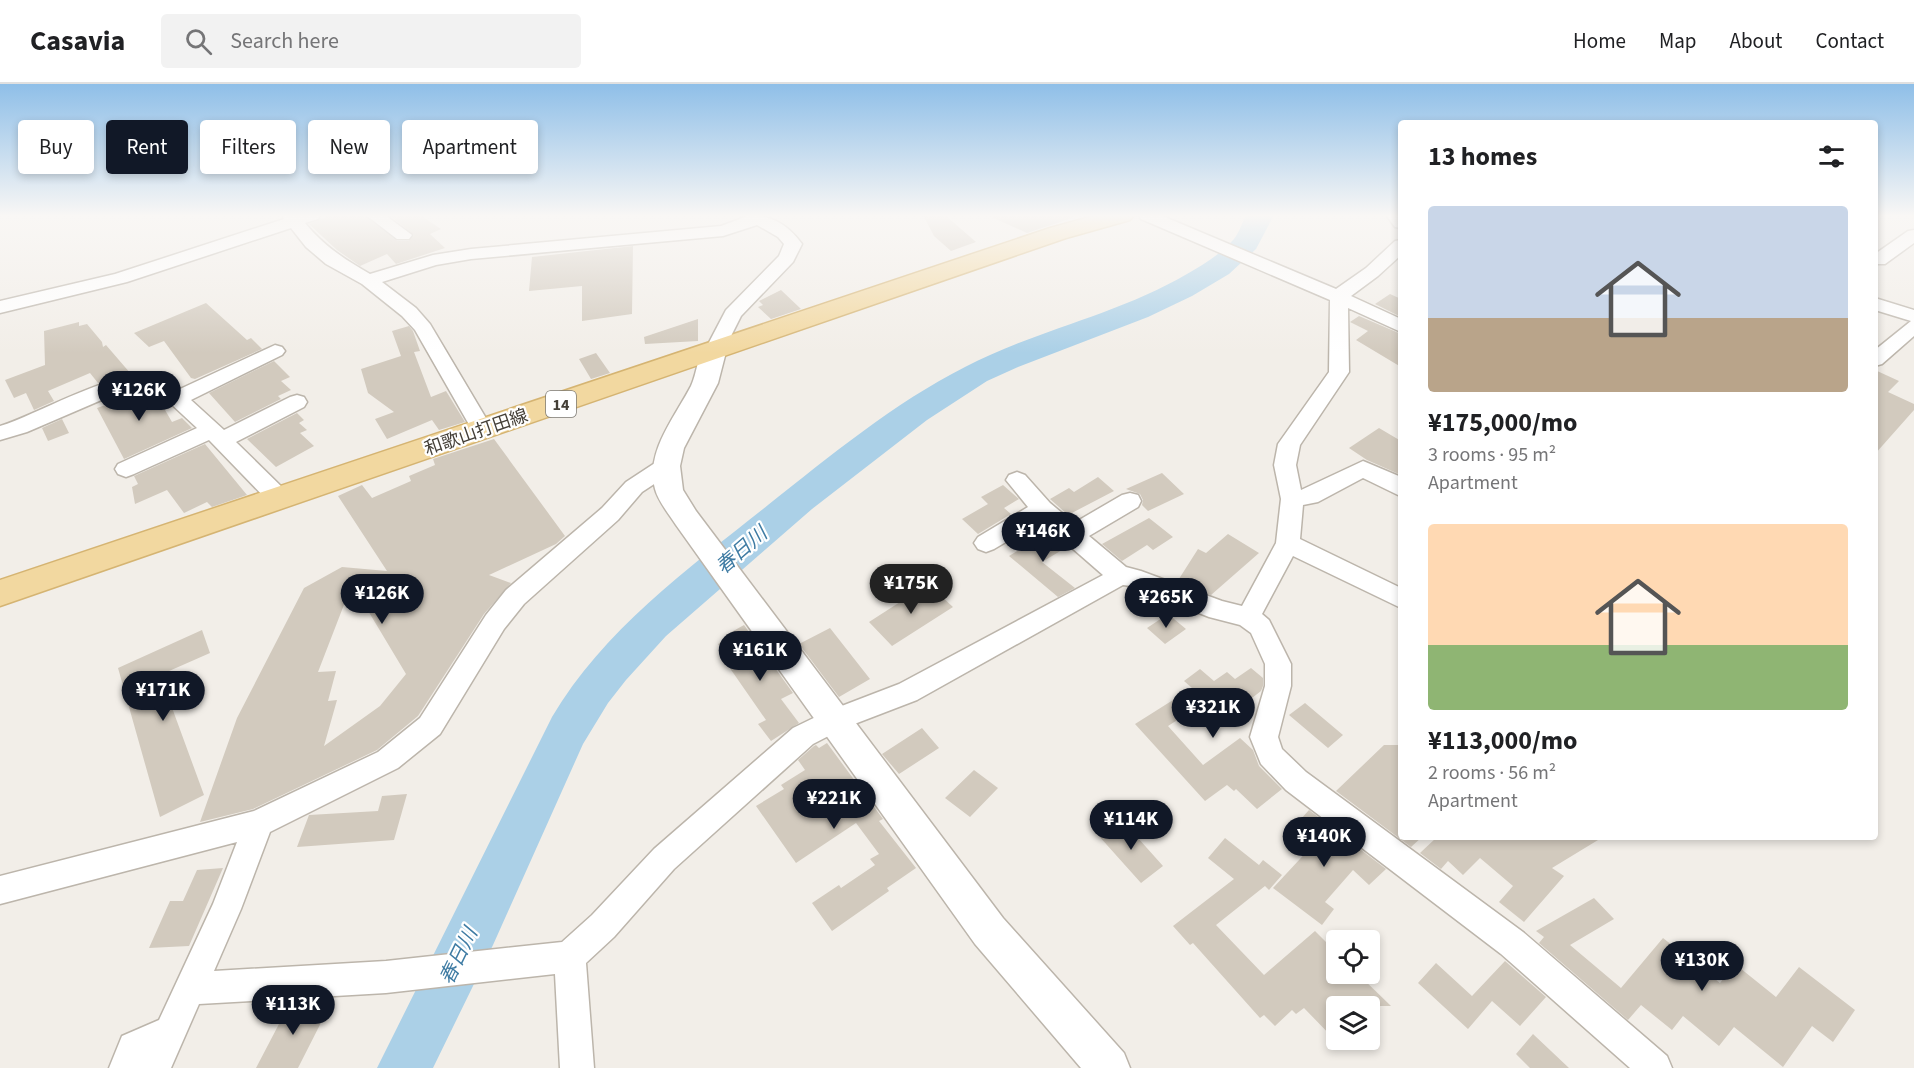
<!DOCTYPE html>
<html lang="en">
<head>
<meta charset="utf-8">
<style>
  :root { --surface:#fff; --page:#f2f2f2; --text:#202124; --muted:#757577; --line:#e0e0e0; --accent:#111827 }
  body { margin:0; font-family:"Source Sans 3","Noto Sans JP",sans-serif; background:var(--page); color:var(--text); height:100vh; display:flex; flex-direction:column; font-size:22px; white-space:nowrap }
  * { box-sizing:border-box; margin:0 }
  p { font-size:20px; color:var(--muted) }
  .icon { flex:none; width:33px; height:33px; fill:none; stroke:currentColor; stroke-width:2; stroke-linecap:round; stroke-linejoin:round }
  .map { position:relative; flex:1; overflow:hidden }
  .drawer { position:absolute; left:1398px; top:36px; width:480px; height:720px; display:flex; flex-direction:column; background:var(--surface); border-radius:6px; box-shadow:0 3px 9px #0003 }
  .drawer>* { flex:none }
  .hud { position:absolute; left:18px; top:36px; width:570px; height:54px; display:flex; gap:12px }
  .tools { position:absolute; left:1326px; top:846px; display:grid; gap:12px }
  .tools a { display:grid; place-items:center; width:54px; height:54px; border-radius:6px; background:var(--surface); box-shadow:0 3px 9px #0003; font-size:30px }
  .price { position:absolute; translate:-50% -51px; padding:0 14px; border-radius:21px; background:var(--accent); color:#fff; font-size:20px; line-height:39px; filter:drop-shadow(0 2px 3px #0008) }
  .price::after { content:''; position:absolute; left:50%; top:36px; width:18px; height:14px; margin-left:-9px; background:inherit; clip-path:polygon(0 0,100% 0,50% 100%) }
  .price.selected { background:#222; color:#fff }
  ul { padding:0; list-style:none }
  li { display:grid; align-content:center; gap:12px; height:318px; padding:0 30px }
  li span { display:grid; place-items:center; height:186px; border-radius:6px; color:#555 }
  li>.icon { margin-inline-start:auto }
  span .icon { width:108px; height:108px; fill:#fffc; stroke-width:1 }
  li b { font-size:26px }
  h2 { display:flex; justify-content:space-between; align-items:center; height:72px; padding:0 30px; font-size:26px }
  .tag { padding:0 21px; border-radius:6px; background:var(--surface); box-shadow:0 3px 9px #0003; font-size:21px; line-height:54px }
  .tag.selected { background:var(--accent); color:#fff }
  header { display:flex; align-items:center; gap:36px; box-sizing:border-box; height:84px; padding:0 30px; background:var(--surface); border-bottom:2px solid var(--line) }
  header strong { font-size:28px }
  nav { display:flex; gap:33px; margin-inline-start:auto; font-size:21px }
  .search { width:420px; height:54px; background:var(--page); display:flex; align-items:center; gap:15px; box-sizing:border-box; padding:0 21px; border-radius:6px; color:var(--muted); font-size:22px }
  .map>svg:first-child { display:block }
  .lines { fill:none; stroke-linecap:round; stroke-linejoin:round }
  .river { fill:#abd0e7; fill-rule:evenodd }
  .building { fill:#d2cabe; fill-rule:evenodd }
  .minor-casing { stroke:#bcb5ab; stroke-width:3 }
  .tertiary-casing { stroke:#bcb5ab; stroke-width:3 }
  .primary-casing { stroke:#d5b472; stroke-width:3 }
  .minor { fill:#fff; fill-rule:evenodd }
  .tertiary { fill:#fff; fill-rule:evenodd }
  .primary { fill:#f2d8a0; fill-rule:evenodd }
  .labels { text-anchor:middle; stroke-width:4.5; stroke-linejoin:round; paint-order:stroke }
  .shield { fill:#fff; stroke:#7c7973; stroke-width:1.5 }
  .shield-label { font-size:16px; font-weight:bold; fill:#443f37 }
  .street-label { font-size:18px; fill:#443f37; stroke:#fff }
  .water-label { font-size:20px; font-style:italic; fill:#3e7ba3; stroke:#fff }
</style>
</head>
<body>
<header>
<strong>Casavia</strong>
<div class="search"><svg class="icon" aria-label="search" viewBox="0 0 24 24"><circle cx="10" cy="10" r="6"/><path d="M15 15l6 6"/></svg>Search here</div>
<nav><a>Home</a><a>Map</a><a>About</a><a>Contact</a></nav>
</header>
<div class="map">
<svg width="1914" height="984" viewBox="0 0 1914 984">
  <rect width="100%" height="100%" fill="#f2eee8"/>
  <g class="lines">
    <path class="river" d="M 1246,131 L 1274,131 L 1256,165 L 1229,190 L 1192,212 L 1148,233 L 1018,283 L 987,297 L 927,336 L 812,425 L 666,552 L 626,596 L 608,619 L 583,660 L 493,861 L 433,984 L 377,984 L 552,633 C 604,545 689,484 768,421 C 830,372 894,319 965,283 C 1036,246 1117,231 1187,190 C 1203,181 1221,170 1234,155 C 1239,149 1242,139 1246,131 Z"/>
  </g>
  <path class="building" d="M 331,131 L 364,131 L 397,157 L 409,157 L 414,151 L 389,131 L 420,131 L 441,145 L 430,150 L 445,164 L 396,180 L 387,170 L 360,182 L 337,166 L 309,140 Z
    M 923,131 L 945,131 L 976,158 L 951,167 L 934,152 Z
    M 987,131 L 1072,131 L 1072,134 L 1027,149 Z
    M 633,162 L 632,230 L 582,237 L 582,202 L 529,207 L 532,173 Z
    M 781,206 L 801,225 L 771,235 L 758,223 L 763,221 L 759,217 Z
    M 1390,210 L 1401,215 L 1401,233 L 1375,220 Z
    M 206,219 L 247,256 L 251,254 L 262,265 L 195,295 L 191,294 L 164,257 L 149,263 L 134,249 Z
    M 1359,232 L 1401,250 L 1401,283 L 1356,256 L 1368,247 L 1350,238 Z
    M 698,235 L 698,257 L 645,260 L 644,253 Z
    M 79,238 L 79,242 L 87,240 L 102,258 L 103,263 L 106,261 L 131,290 L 98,299 L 90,289 L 48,307 L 54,317 L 34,326 L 26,309 L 14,314 L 5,296 L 45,281 L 44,247 Z
    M 409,242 L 413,247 L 420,267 L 414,268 L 431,313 L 446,307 L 465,338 L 439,346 L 432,336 L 387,355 L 375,335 L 394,328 L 368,309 L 361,285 L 401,272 L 392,247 Z
    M 596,269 L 610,289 L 591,295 L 579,275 Z
    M 274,277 L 290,293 L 281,297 L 291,306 L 278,312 L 281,315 L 235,338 L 209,309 Z
    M 1875,286 L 1899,297 L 1888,308 L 1914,320 L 1914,326 L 1875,370 Z
    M 139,305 L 154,307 L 172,338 L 182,334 L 192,344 L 124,375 L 97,324 L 114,318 L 111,314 Z
    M 297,329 L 304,336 L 299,339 L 307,346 L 300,349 L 314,362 L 276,383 L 247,355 Z
    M 62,335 L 69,349 L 48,357 L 42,344 Z
    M 1379,344 L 1401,357 L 1401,391 L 1367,376 L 1349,364 Z
    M 494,355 L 565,452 L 556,460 L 489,491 L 511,499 L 484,530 L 418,632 L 377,666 L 253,725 L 200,738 L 237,634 L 304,504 L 342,483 L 387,487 L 338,412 L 362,401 L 372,414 L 411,397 L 409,392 L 435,381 L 433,375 ZM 352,500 L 406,590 L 380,622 L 324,662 L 337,616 L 328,617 L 336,587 L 318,588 Z
    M 205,360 L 247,411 L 212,423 L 207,418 L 184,429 L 167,406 L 135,420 L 132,403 L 138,400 L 134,392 Z
    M 1162,389 L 1184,410 L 1148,427 L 1142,421 L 1143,416 L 1140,410 L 1126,405 Z
    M 1098,393 L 1114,407 L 1068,431 L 1050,415 L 1069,404 L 1074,408 Z
    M 1003,401 L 1019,415 L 1004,424 L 1011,430 L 978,450 L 962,435 L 988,420 L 981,413 Z
    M 1149,434 L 1173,453 L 1153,466 L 1147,461 L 1122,477 L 1102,460 Z
    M 1049,447 L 1067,463 L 1042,478 L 1075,504 L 1058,513 L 1009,472 Z
    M 1228,450 L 1259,469 L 1211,511 L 1177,498 L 1198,465 L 1206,469 Z
    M 928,500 L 953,523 L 892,562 L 869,538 Z
    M 1168,530 L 1186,545 L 1165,560 L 1147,544 Z
    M 744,541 L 793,609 L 781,615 L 799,639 L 771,657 L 758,640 L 766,636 L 727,580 L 732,578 L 718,560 L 729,554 L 726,551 Z
    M 830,544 L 870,595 L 839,613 L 799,560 Z
    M 202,546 L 210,569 L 160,591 L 204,711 L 160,733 L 118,584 Z
    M 1251,584 L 1263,594 L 1263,602 L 1261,607 L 1239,624 L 1232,618 L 1219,628 L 1207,617 L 1168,642 L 1203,681 L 1240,654 L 1253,666 L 1259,682 L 1282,705 L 1257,725 L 1236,705 L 1234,707 L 1227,701 L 1205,717 L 1135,640 L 1192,604 L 1184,597 L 1200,585 L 1214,597 L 1227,588 L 1235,595 Z
    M 1305,619 L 1343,651 L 1328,664 L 1289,631 Z
    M 922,644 L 939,664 L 899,690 L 882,670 Z
    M 827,659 L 883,735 L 879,737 L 916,784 L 887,804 L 889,807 L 832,847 L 812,819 L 839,801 L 841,804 L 875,781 L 870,775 L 879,770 L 856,739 L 796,779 L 756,722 L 784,705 L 781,701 L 805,686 L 798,676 L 814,662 L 816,661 L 819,664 Z
    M 1384,661 L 1401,661 L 1401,753 L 1422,753 L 1411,763 L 1336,707 Z
    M 974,686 L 998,704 L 970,733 L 945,714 Z
    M 407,710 L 394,756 L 297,763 L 309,731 L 378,727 L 382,712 Z
    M 1309,726 L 1386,785 L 1369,801 L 1353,786 L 1325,818 L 1334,825 L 1322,841 L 1273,804 L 1312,762 L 1291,746 Z
    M 1121,735 L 1163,782 L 1141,799 L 1098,751 Z
    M 1437,753 L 1603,753 L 1552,784 L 1564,792 L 1524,838 L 1499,818 L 1513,802 L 1480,774 L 1463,791 L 1448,777 L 1441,785 L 1420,769 Z
    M 1225,754 L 1259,781 L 1263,776 L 1282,791 L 1269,806 L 1265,802 L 1216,841 L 1264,891 L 1315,847 L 1336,868 L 1336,890 L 1358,890 L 1391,922 L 1336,922 L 1336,957 L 1304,924 L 1296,930 L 1292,926 L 1275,942 L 1264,931 L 1260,934 L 1193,859 L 1190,861 L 1173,842 L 1234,795 L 1208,774 Z
    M 223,784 L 189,862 L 149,864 L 170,817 L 183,817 L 197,786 Z
    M 1594,814 L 1614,835 L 1570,861 L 1621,904 L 1663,854 L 1720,899 L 1735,880 L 1776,913 L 1799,883 L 1855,926 L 1833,958 L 1812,942 L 1783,983 L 1734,943 L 1719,962 L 1683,932 L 1672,946 L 1641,921 L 1628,936 L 1539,859 L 1544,853 L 1536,847 Z
    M 1505,877 L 1546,913 L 1520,942 L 1492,917 L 1468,945 L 1418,899 L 1436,879 L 1472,912 Z
    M 291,917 L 330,921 L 298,984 L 256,984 Z
    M 1533,950 L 1569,984 L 1530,984 L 1516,970 Z"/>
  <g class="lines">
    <g class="minor-casing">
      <path id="minor" d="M 282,131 L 320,131 L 318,135 L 305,139 C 324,162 344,175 370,190 L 433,171 L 471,165 L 721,142 L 745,133 L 744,131 C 770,131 786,138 802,160 L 793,178 L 741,232 L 721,272 L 707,272 L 704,268 L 726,226 L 779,172 L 784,160 L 778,153 L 757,141 L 723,152 L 471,175 L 436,181 L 382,198 L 416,224 L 430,240 L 493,346 L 489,351 L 482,353 L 475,351 L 415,246 L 402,232 L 362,200 L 326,180 L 306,163 L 291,144 L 127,198 L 0,229 L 0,217 L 115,190 L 284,135 Z
        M 366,131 L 385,131 L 412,151 L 409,155 L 397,155 Z
        M 1139,131 L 1160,131 L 1336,205 L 1366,184 L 1395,157 L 1401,156 L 1401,171 L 1378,192 L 1351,212 L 1401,235 L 1401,248 L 1348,224 L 1349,288 L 1300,361 L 1296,381 L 1301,406 L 1363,377 L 1401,393 L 1401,410 L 1398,411 L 1363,394 L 1318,418 L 1303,421 L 1300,455 L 1401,504 L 1401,524 L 1293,472 L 1262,530 L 1269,536 L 1291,580 L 1291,602 L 1278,653 L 1282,665 L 1306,688 L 1523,848 L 1667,972 L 1672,984 L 1630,984 L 1501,870 L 1286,706 L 1261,680 L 1250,653 L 1265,602 L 1265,580 L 1251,549 L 1240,541 L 1209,533 L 1131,502 L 1123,501 L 917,616 L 844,644 L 813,660 L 674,785 L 614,853 L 586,879 L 594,984 L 560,984 L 555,890 L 386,909 L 199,920 L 171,984 L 109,984 L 122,952 L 159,936 L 213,820 L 237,758 L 0,820 L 0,792 L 254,727 L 378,668 L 420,634 L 486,531 L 506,506 L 602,424 L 626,398 L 658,377 L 666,375 L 674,377 L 677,382 L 674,387 L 642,408 L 618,436 L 524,520 L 504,545 L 440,650 L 398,684 L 270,748 L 241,825 L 214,887 L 386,877 L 562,858 L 592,831 L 654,765 L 793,644 L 826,628 L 899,600 L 1103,491 L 1041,437 L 994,465 L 986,468 L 978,465 L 974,459 L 978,453 L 1028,423 L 1006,396 L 1009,391 L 1017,388 L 1025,391 L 1050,419 L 1074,439 L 1122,411 L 1130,409 L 1138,411 L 1141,417 L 1138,423 L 1089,452 L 1126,483 L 1141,487 L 1222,517 L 1242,522 L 1276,459 L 1281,415 L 1274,381 L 1278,360 L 1329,288 L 1330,216 L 1141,135 Z
        M 1386,131 L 1401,131 L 1401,144 L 1395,143 Z
        M 1914,146 L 1914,159 L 1885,180 L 1875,180 L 1875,170 L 1908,147 Z
        M 1875,214 L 1914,226 L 1914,252 L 1882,280 L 1875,282 L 1875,266 L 1911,237 L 1875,226 Z
        M 275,261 L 282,263 L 285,267 L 282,271 L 191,316 L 224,346 L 290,313 L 297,311 L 304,313 L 307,318 L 304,323 L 236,358 L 287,408 L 290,414 L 287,420 L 279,422 L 271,420 L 209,356 L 134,390 L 126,393 L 118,390 L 115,385 L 118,380 L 197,344 L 155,305 L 139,303 L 120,308 L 27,348 L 0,356 L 0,342 C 43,329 123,278 165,294 C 171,296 175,301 180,305 Z"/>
    </g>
    <g class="tertiary-casing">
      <path id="tertiary" d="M 714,260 L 723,263 L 726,268 L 718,299 L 684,364 L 680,382 L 683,406 L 696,427 L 1003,834 L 1124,969 L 1130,984 L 1081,984 L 975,860 L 676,441 C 669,430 658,417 655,405 C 645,368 675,333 691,302 C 697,289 697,274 705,263 Z"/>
    </g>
    <g class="primary-casing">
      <path id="primary" d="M 1097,131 L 1134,131 L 1130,136 L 1066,154 L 0,522 L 0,496 L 1050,144 Z"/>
    </g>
    <use href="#minor" class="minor"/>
    <use href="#tertiary" class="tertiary"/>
    <use href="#primary" class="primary"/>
  </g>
  <linearGradient id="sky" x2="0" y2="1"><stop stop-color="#8fbfe8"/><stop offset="0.49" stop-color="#f9f7f5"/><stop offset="1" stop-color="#f9f7f5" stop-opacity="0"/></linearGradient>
  <rect width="1914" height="269" fill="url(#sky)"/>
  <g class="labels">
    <rect class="shield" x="546" y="307" width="30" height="26" rx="4.5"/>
    <g class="shield-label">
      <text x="561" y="326">14</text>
    </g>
    <g class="street-label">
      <text transform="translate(476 348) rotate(-19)" y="6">和歌山打田線</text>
    </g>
    <g class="water-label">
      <text transform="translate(741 466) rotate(-41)" y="7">春日川</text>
      <text transform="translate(458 872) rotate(-64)" y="7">春日川</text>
    </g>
  </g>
</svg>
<div class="tools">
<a><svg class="icon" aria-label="locate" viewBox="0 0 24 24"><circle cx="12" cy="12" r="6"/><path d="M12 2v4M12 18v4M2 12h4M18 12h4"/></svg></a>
<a><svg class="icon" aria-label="layers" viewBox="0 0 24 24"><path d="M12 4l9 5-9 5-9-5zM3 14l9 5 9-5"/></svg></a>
</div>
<b class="price" style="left:139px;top:338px">¥126K</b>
<b class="price" style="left:1043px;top:479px">¥146K</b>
<b class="price selected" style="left:911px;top:531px">¥175K</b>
<b class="price" style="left:382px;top:541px">¥126K</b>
<b class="price" style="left:1166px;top:545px">¥265K</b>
<b class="price" style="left:760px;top:598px">¥161K</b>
<b class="price" style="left:163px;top:638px">¥171K</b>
<b class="price" style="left:1213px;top:655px">¥321K</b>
<b class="price" style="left:834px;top:746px">¥221K</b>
<b class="price" style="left:1131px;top:767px">¥114K</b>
<b class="price" style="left:1324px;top:784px">¥140K</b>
<b class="price" style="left:1702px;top:908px">¥130K</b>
<b class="price" style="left:293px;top:952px">¥113K</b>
<div class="hud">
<a class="tag">Buy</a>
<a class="tag selected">Rent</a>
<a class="tag">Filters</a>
<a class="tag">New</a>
<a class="tag">Apartment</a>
</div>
<section class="drawer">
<h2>13 homes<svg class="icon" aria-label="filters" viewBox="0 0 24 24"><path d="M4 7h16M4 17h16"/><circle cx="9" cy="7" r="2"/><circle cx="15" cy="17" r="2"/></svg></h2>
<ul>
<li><span style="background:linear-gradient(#c9d6e8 60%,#b9a48a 0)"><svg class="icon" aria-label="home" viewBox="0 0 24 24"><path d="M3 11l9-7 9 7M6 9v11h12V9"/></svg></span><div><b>¥175,000/mo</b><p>3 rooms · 95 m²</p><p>Apartment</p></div></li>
<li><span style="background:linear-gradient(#ffd9b3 65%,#8fb573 0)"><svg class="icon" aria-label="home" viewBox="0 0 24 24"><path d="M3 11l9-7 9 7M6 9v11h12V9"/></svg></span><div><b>¥113,000/mo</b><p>2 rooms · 56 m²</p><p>Apartment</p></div></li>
</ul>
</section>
</div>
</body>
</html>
